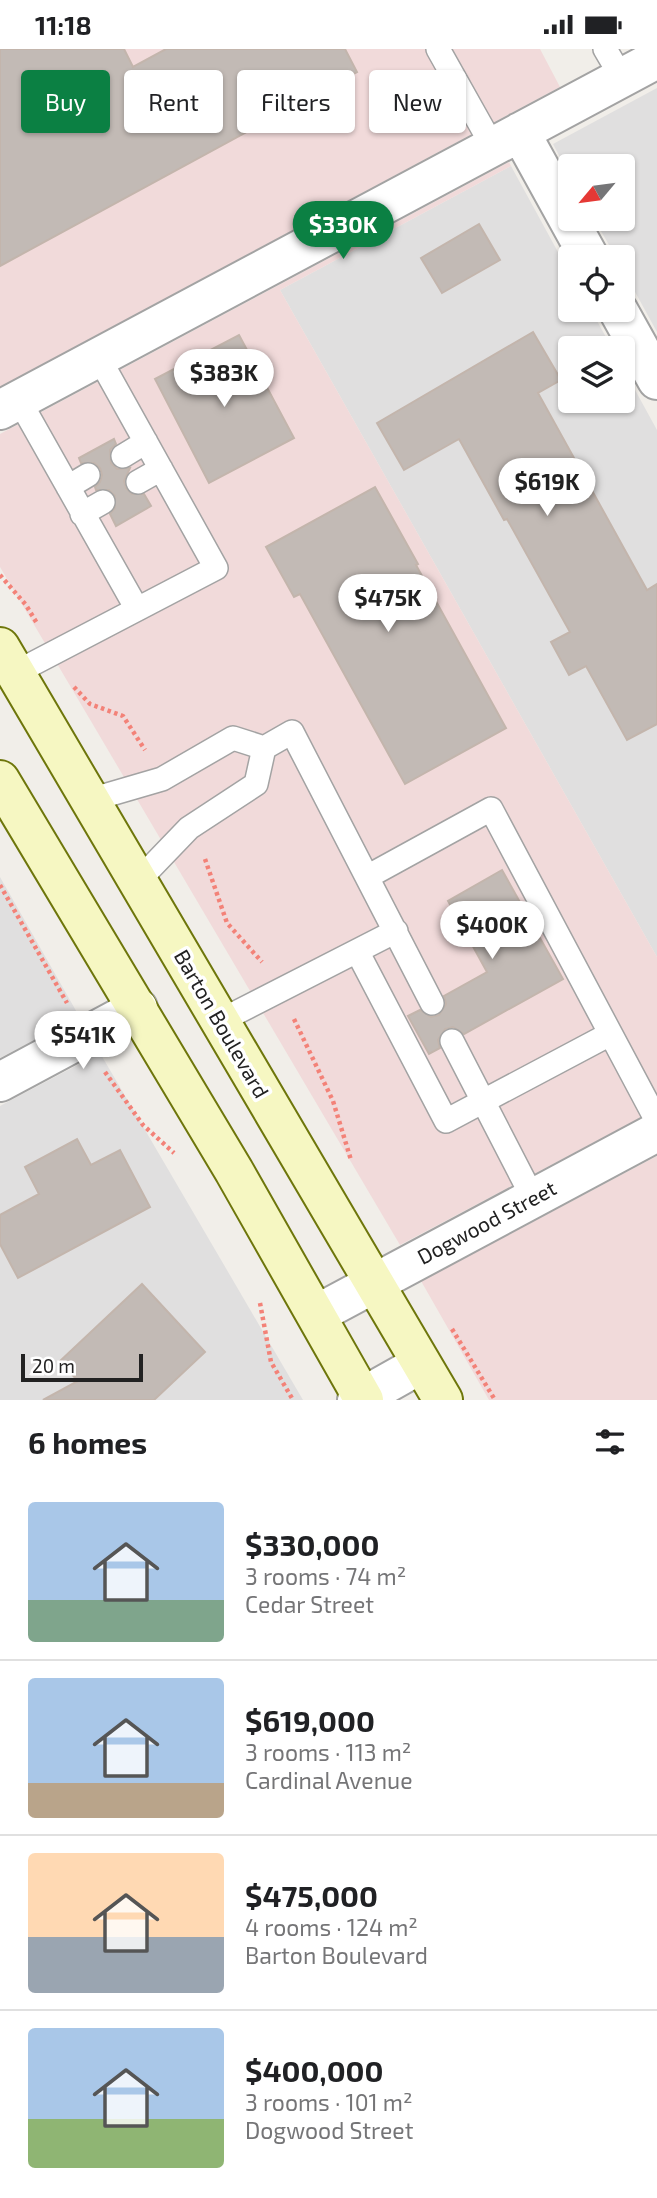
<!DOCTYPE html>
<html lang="en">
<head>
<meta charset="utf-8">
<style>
  :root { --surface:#fff; --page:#f6f6f6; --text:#202124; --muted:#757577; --line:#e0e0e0; --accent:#0b8043 }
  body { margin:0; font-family:"Exo 2",sans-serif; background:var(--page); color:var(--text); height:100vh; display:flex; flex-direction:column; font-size:26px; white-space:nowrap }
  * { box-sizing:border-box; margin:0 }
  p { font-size:23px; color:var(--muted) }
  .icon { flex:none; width:38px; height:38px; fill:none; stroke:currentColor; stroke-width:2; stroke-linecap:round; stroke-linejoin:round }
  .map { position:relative; height:1351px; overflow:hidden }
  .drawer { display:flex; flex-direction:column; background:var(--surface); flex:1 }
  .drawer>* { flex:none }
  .banner { position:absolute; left:21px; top:21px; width:616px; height:63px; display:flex; gap:14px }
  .needle { width:46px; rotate:241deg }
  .fabs { position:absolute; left:558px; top:105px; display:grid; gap:14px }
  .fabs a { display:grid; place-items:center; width:77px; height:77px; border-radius:7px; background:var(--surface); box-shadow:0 2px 5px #0004; font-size:35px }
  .scale { position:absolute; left:21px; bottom:18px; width:122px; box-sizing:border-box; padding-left:7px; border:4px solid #222; border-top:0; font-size:19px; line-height:24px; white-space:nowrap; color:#222; -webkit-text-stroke:5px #fff; paint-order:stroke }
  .price { position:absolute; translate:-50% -60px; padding:0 16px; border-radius:24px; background:#fff; color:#222; font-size:23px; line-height:46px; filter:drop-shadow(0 2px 4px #0008) }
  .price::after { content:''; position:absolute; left:50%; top:42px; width:21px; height:16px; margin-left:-10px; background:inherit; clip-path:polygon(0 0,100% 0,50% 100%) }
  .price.selected { background:var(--accent); color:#fff }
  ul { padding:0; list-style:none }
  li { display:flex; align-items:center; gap:21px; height:175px; padding:0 28px }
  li+li { border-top:2px solid var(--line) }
  li span { display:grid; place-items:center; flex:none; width:196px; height:140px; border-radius:7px; color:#555 }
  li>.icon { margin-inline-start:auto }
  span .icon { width:84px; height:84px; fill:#fffc; stroke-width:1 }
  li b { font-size:30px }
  h2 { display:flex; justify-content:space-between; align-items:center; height:84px; padding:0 28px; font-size:30px }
  .tag { padding:0 24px; border-radius:7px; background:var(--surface); box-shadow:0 2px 5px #0004; font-size:24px; line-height:63px }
  .tag.selected { background:var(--accent); color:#fff }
  .status { display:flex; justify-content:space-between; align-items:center; height:49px; padding:0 35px; background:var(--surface); direction:ltr }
  .status svg { height:19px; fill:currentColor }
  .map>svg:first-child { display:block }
  .residential { fill:#e0dfdf }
  .commercial { fill:#f1dada }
  .building { fill:#c2bab5; stroke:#c3b5ac; stroke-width:2 }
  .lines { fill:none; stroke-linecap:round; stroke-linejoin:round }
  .service-casing { stroke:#a3a3a3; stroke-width:26 }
  .minor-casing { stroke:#a3a3a3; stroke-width:42 }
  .secondary-casing { stroke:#6e760b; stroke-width:42 }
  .path { stroke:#f38278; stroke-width:4.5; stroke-dasharray:3.5 3.5; stroke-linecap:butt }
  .service { stroke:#fff; stroke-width:23 }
  .minor { stroke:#fff; stroke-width:38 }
  .secondary { stroke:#f6f7c2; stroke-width:38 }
  .labels { text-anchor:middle; stroke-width:7; stroke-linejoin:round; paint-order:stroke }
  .street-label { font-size:21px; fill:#222; stroke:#fff }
</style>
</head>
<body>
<div class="status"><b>11:18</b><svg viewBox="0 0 49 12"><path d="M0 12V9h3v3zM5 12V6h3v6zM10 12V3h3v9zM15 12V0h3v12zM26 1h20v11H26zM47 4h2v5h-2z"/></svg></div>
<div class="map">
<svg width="657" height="1351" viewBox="0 0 657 1351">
  <rect width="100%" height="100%" fill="#f1eee9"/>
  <path class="residential" d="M 657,39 L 657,283 L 623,221 L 623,208 L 616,208 L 594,170 L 623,170 L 623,117 L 570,117 L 570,127 L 553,95 Z
    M 511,117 L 570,225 L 570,261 L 591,261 L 612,299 L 570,299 L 570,352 L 623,352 L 623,319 L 657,381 L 657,908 L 280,241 Z
    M 0,828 L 79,967 L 0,1009 Z
    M 100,1004 L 303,1351 L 0,1351 L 0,1057 Z"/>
  <path class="commercial" d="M 0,0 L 540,0 L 560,38 L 0,338 Z
    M 509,113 L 511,117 L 280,241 L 657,908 L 657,1060 L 400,1196 L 0,518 L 0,385 Z
    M 657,1107 L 657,1351 L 489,1351 L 421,1232 Z"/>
  <path class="building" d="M 0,0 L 124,0 L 133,18 L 166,0 L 345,0 L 357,23 L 0,217 Z
    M 479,175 L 500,211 L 442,244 L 421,209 Z
    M 533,283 L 561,331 L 538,344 L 647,541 L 657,535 L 657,675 L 627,691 L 586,617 L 569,626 L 551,593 L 570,583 L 507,470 L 504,471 L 459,390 L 404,421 L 377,374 Z
    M 239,286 L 294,389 L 209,434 L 155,330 Z
    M 114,390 L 116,395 L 110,401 L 111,414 L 117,420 L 130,419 L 124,432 L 126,439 L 132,445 L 144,445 L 151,457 L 116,477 L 110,465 L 115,459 L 115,447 L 109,441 L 96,441 L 95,438 L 100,433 L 102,426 L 100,419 L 94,414 L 81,414 L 79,409 Z
    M 375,438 L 418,515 L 416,516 L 506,679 L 405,735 L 300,545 L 294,548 L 266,498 Z
    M 502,821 L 563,930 L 464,985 L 453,978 L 445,980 L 438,991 L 440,999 L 429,1005 L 408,967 L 420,961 L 431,968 L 439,966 L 446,955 L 444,947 L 487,923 L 448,852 Z
    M 77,1090 L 91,1116 L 120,1101 L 150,1158 L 18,1229 L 0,1195 L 0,1166 L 39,1145 L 25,1118 Z
    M 142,1235 L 205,1303 L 154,1351 L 43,1351 L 78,1332 L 60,1312 Z"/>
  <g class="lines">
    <g class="service-casing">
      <path id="service" d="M 438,0 L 493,98
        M 605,0 L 622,29
        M 19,351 L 137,560
        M 123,407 L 146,393
        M 138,433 L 161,420
        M 68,438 L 88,426
        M 82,465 L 103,453
        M 15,624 L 216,519 L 99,309
        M 90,751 L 162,730 L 233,689 L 264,699 L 292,683 L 432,954
        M 367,828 L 491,760 L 657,1072
        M 138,832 L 189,779 L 256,735 L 264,699
        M 357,902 L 446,1072 L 610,985
        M 220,972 L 396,882
        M 452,992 L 533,1149"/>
    </g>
    <g class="minor-casing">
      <path id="minor" d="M 520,83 L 589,208
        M 618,261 L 657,331
        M 0,361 L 657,10
        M 0,1033 L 138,959
        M 317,1265 L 657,1083
        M 357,1351 L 421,1315"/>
    </g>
    <g class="secondary-casing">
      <path id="secondary" d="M 0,598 L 443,1351
        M 0,731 L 234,1122 L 364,1351"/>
    </g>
    <path class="path" d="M 0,526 L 26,556 L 38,576
      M 74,638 L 90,655 L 123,667 L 145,701
      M 205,810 L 227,874 L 262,913
      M 0,836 L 67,954
      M 294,970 L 333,1052 L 351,1111
      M 105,1023 L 143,1076 L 174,1104
      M 260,1254 L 271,1313 L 293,1351
      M 452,1280 L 495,1351"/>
    <use href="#service" class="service"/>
    <use href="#minor" class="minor"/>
    <use href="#secondary" class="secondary"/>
  </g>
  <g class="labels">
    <g class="street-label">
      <text transform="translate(221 975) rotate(60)" y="7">Barton Boulevard</text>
      <text transform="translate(487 1174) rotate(-28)" y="7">Dogwood Street</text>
    </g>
  </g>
</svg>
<div class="fabs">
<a><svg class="needle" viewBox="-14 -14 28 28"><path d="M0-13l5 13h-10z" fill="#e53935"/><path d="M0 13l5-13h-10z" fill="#757577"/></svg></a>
<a><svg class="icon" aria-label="locate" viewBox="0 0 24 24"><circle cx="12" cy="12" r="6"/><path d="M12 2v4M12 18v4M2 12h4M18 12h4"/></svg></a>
<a><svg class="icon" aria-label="layers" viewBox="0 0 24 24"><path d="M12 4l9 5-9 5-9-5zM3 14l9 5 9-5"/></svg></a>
</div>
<div class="scale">20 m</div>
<b class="price selected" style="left:343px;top:212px">$330K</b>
<b class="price" style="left:224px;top:360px">$383K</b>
<b class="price" style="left:547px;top:469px">$619K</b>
<b class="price" style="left:388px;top:585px">$475K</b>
<b class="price" style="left:492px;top:912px">$400K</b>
<b class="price" style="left:83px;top:1022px">$541K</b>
<div class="banner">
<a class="tag selected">Buy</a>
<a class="tag">Rent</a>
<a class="tag">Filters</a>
<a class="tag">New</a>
</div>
</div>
<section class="drawer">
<h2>6 homes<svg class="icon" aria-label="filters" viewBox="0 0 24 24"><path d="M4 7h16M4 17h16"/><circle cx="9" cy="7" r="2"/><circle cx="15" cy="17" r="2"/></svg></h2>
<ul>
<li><span style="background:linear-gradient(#a9c7e8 70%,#7fa58c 0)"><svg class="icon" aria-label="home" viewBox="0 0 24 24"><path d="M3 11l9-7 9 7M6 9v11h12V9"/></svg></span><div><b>$330,000</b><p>3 rooms · 74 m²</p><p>Cedar Street</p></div></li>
<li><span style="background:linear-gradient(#a9c7e8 75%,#b9a48a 0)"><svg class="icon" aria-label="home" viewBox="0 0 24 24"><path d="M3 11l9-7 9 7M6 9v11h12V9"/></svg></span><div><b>$619,000</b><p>3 rooms · 113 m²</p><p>Cardinal Avenue</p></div></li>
<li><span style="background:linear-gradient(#ffd9b3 60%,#9aa5b1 0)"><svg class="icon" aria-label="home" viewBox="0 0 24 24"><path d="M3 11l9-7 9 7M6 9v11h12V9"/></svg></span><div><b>$475,000</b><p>4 rooms · 124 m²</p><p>Barton Boulevard</p></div></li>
<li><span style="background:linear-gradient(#a9c7e8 65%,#8fb573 0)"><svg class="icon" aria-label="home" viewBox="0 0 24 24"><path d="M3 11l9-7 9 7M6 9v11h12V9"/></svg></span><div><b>$400,000</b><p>3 rooms · 101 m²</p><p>Dogwood Street</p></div></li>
</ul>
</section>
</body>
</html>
